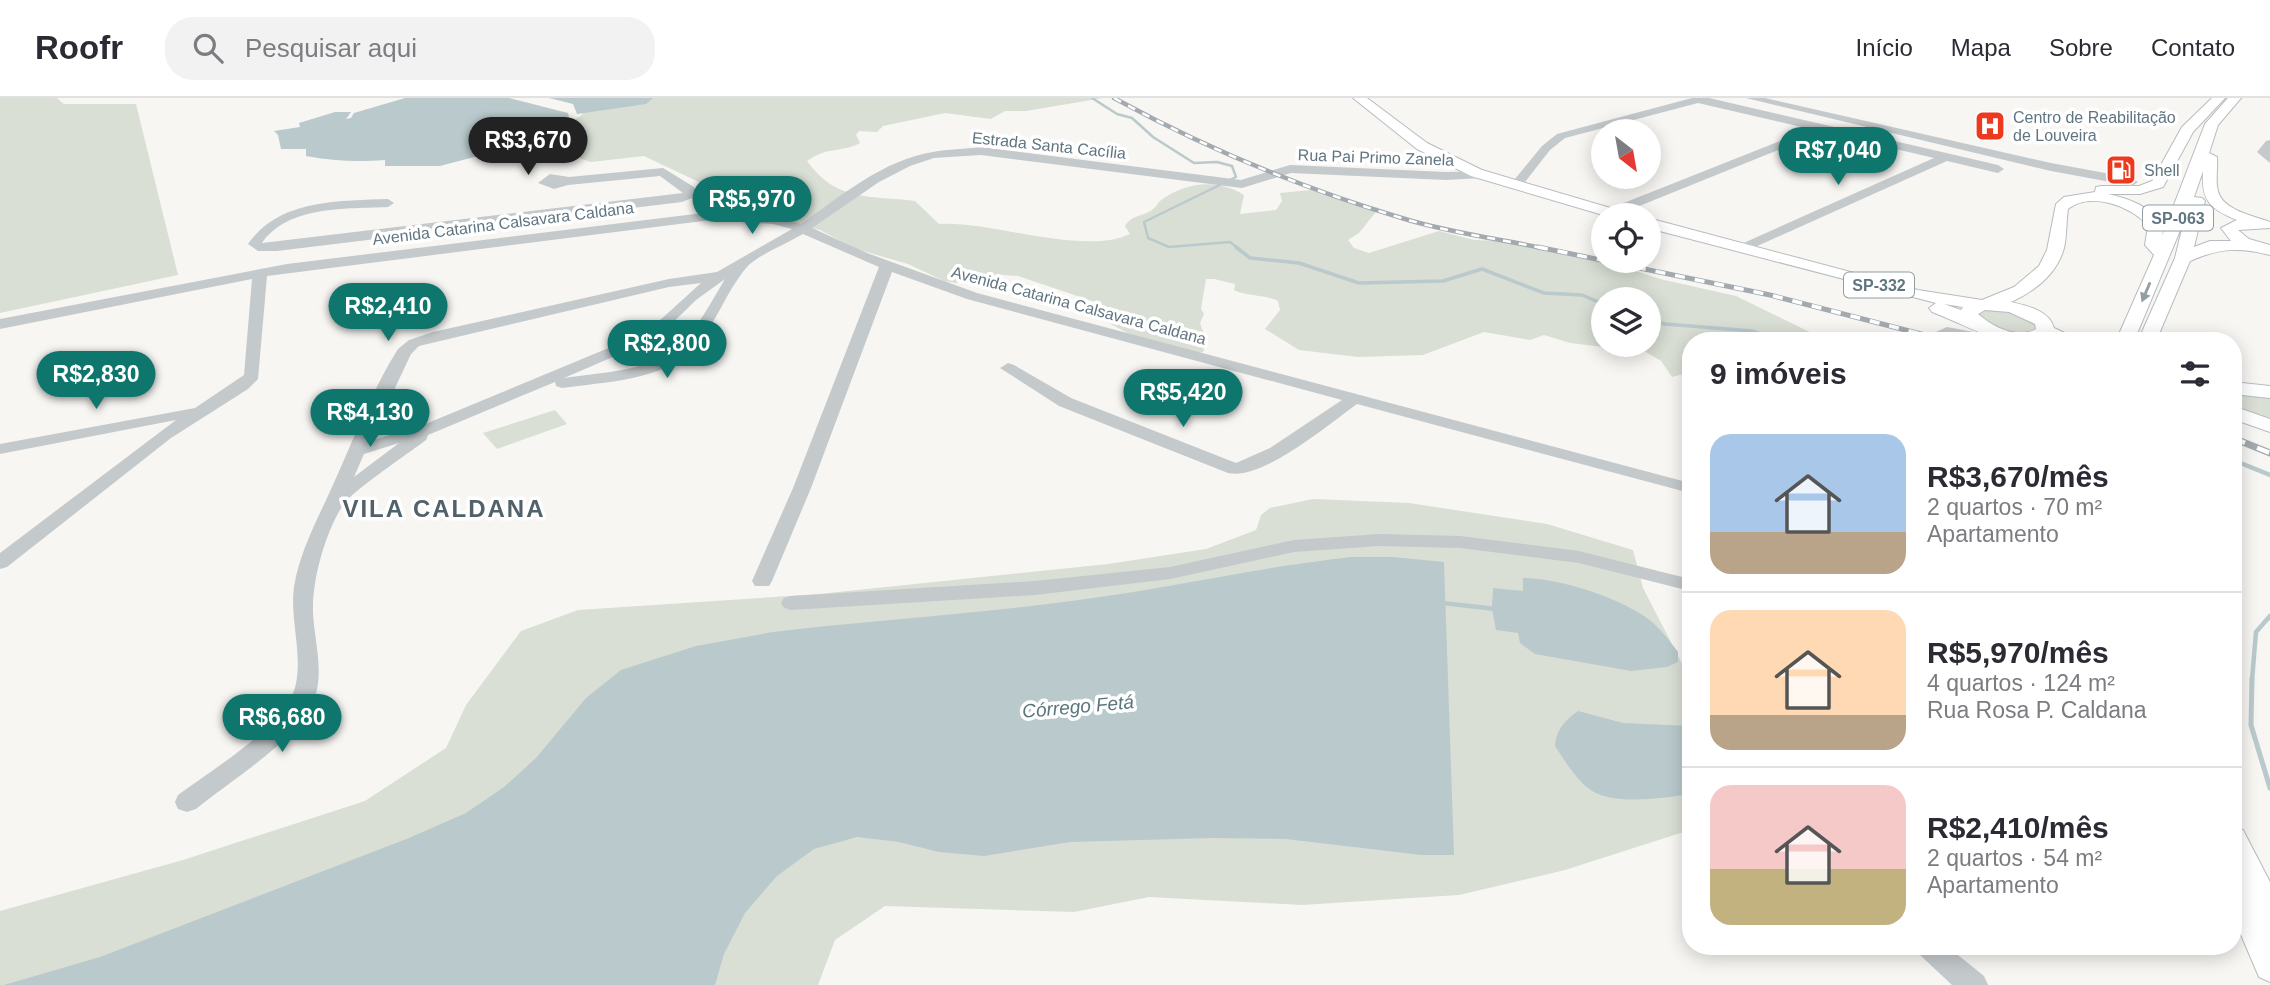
<!DOCTYPE html>
<html lang="pt">
<head>
<meta charset="utf-8">
<style>
  :root { --surface:#fff; --page:#f2f2f3; --text:#2b2b33; --muted:#7c7c81; --line:#e1e1e2; --accent:#0f766e }
  body { margin:0; font-family:Arial,sans-serif; background:var(--page); color:var(--text); height:100vh; display:flex; flex-direction:column; font-size:26px; white-space:nowrap }
  * { box-sizing:border-box; margin:0 }
  p { font-size:23px; color:var(--muted) }
  .icon { flex:none; width:38px; height:38px; fill:none; stroke:currentColor; stroke-width:2; stroke-linecap:round; stroke-linejoin:round }
  .map { position:relative; flex:1; overflow:hidden }
  .side { position:absolute; left:1682px; top:234px; width:560px; height:623px; display:flex; flex-direction:column; background:var(--surface); border-radius:28px; box-shadow:0 4px 18px #0003 }
  .side>* { flex:none }
  .needle { width:46px; rotate:149deg }
  .controls { position:absolute; left:1591px; top:21px; display:grid; gap:14px }
  .controls a { display:grid; place-items:center; width:70px; height:70px; border-radius:50%; background:var(--surface); box-shadow:0 4px 18px #0003; font-size:35px }
  .price { position:absolute; translate:-50% -60px; padding:0 16px; border-radius:24px; background:var(--accent); color:#fff; font-size:23px; line-height:46px; filter:drop-shadow(0 2px 4px #0008) }
  .price::after { content:''; position:absolute; left:50%; top:42px; width:21px; height:16px; margin-left:-10px; background:inherit; clip-path:polygon(0 0,100% 0,50% 100%) }
  .price.selected { background:#222; color:#fff }
  ul { padding:0; list-style:none }
  li { display:flex; align-items:center; gap:21px; height:175px; padding:0 28px }
  li+li { border-top:2px solid var(--line) }
  li span { display:grid; place-items:center; flex:none; width:196px; height:140px; border-radius:21px; color:#555 }
  li>.icon { margin-inline-start:auto }
  span .icon { width:84px; height:84px; fill:#fffc; stroke-width:1 }
  li b { font-size:30px }
  h2 { display:flex; justify-content:space-between; align-items:center; height:84px; padding:0 28px; font-size:30px }
  header { display:flex; align-items:center; gap:42px; box-sizing:border-box; height:98px; padding:0 35px; background:var(--surface); border-bottom:2px solid var(--line) }
  header strong { font-size:33px }
  nav { display:flex; gap:38px; margin-inline-start:auto; font-size:24px }
  .search { width:490px; height:63px; background:var(--page); display:flex; align-items:center; gap:18px; box-sizing:border-box; padding:0 24px; border-radius:28px; color:var(--muted); font-size:26px }
  .map>svg:first-child { display:block }
  .green { fill:#d9dfd4; fill-rule:evenodd }
  .water { fill:#bac9cc }
  .lines { fill:none; stroke-linecap:round; stroke-linejoin:round }
  .stream-far3 { stroke:#bac9cc; stroke-width:2.5 }
  .stream-far2 { stroke:#bac9cc; stroke-width:3.5 }
  .stream-far1 { stroke:#bac9cc; stroke-width:4.5 }
  .stream { stroke:#bac9cc; stroke-width:5 }
  .major-casing { stroke:#b7bcbf; stroke-width:2 }
  .minor { fill:#c4c9cb; fill-rule:evenodd }
  .major { fill:#fff; fill-rule:evenodd }
  .rail-far2-casing { stroke:#a2aaaf; stroke-width:4.5 }
  .rail-far1-casing { stroke:#a2aaaf; stroke-width:5 }
  .rail-casing { stroke:#a2aaaf; stroke-width:7 }
  .rail-far2 { stroke:#fff; stroke-width:2.5; stroke-dasharray:8; stroke-linecap:butt }
  .rail-far1 { stroke:#fff; stroke-width:3.5; stroke-dasharray:10; stroke-linecap:butt }
  .rail { stroke:#fff; stroke-width:4.5; stroke-dasharray:13; stroke-linecap:butt }
  .oneway { fill:#909ea6 }
  .labels { text-anchor:middle; stroke-width:7; stroke-linejoin:round; paint-order:stroke }
  .far-poi-label { font-size:16px; fill:#607580; stroke:#fff; text-anchor:start }
  .far-street-label { font-size:16px; fill:#607580; stroke:#fff }
  .shield { fill:#fff; stroke:#909ea6; stroke-width:2 }
  .shield-label { font-size:16px; font-weight:bold; fill:#607580 }
  .water-label { font-size:19px; font-style:italic; fill:#5a767c; stroke:#fff }
  .district-label { font-size:24px; font-weight:bold; letter-spacing:2px; fill:#52626b; stroke:#fff }
</style>
</head>
<body>
<header>
<strong>Roofr</strong>
<div class="search"><svg class="icon" aria-label="search" viewBox="0 0 24 24"><circle cx="10" cy="10" r="6"/><path d="M15 15l6 6"/></svg>Pesquisar aqui</div>
<nav><a>Início</a><a>Mapa</a><a>Sobre</a><a>Contato</a></nav>
</header>
<div class="map">
<svg width="2270" height="887" viewBox="0 0 2270 887">
  <rect width="100%" height="100%" fill="#f7f6f3"/>
  <path class="green" d="M 0,0 L 57,0 L 64,6 L 136,6 L 178,177 L 0,215 Z
    M 645,0 L 1103,0 L 1026,13 L 1005,13 L 991,21 L 945,15 L 883,28 L 877,34 L 859,33 L 856,37 L 860,45 C 841,55 828,48 807,63 C 837,105 871,97 915,103 L 939,126 C 993,123 1083,158 1130,136 L 1125,128 C 1132,116 1144,119 1153,111 C 1156,109 1158,105 1160,103 C 1185,84 1218,80 1244,97 L 1240,116 L 1276,112 L 1282,103 L 1280,95 L 1311,92 L 1379,110 L 1359,135 L 1348,142 L 1354,150 L 1369,155 L 1439,133 L 1474,142 L 1501,143 L 1622,164 L 1612,165 L 1660,181 L 1736,198 L 1828,243 L 1690,243 L 1690,274 L 1672,279 L 1661,263 L 1646,254 L 1570,245 L 1544,237 L 1530,242 L 1484,234 L 1423,257 L 1358,259 L 1299,252 L 1265,231 L 1280,212 L 1278,203 C 1264,196 1248,199 1234,192 L 1235,186 L 1214,181 L 1206,181 L 1201,211 L 1204,216 L 1200,225 L 1207,244 L 1203,254 C 1164,260 1133,236 1098,220 L 1096,214 L 1103,209 L 1101,206 L 1018,178 L 1003,177 L 956,185 L 944,183 L 908,166 L 856,151 L 820,132 L 766,121 L 741,113 L 747,107 L 644,58 L 591,64 L 570,57 L 554,33 L 582,17 L 584,12 ZM 1603,201 L 1648,201 L 1648,247 L 1603,247 Z
    M 2002,211 L 2035,223 L 2036,232 C 2015,241 1994,231 1979,216 L 1983,212 Z
    M 2237,296 L 2270,300 L 2270,324 L 2239,312 L 2233,307 L 2233,298 Z
    M 555,312 L 567,326 L 497,351 L 483,335 Z
    M 1313,401 L 1409,405 L 1547,426 L 1633,452 L 1643,490 L 1690,581 L 1690,732 L 1565,772 L 1459,797 L 1302,807 L 1149,799 L 1074,814 L 885,808 L 835,842 L 818,887 L 0,887 L 0,813 L 183,762 L 365,703 L 446,650 L 466,607 L 521,533 L 578,512 L 819,496 L 1108,466 L 1206,451 L 1256,432 L 1261,417 L 1270,410 Z"/>
  <path class="water" d="M 405,0 L 509,0 L 568,15 L 569,20 L 524,35 L 497,53 L 440,68 L 385,68 L 385,62 C 360,64 331,63 306,58 L 306,51 L 281,51 L 278,37 L 274,33 L 300,29 L 299,25 L 335,14 L 351,14 L 346,21 L 351,20 L 354,15 Z
    M 549,0 L 653,0 L 646,6 L 577,16 L 573,6 Z
    M 1351,459 L 1393,459 L 1444,464 L 1454,757 L 1421,757 L 1286,741 L 1213,740 L 1070,744 L 984,758 L 939,754 L 899,744 L 857,739 L 814,751 L 777,778 L 745,815 L 724,856 L 715,887 L 4,887 L 100,859 L 409,740 L 466,715 L 504,689 L 536,660 L 586,600 L 621,572 L 696,548 L 773,534 C 875,522 977,516 1079,502 C 1170,490 1260,469 1351,459 Z
    M 1523,480 C 1558,480 1614,498 1644,518 C 1658,527 1668,541 1678,554 L 1678,564 L 1667,569 L 1631,573 L 1535,556 L 1520,545 L 1518,535 L 1496,532 L 1492,510 L 1493,490 L 1523,493 Z
    M 1578,613 L 1623,625 L 1690,628 L 1690,696 C 1665,700 1623,706 1598,696 C 1580,689 1565,663 1555,648 C 1556,632 1565,622 1578,613 Z"/>
  <g class="lines">
    <path class="stream-far3" d="M 1092,0 L 1117,16 L 1132,20 L 1153,39 L 1194,65 L 1217,64 L 1232,68 L 1236,79 L 1144,124 L 1148,140 L 1169,149 L 1230,144 L 1239,151"/>
    <path class="stream-far2" d="M 1236,149 L 1250,160 L 1299,165 L 1359,185 L 1443,183 L 1482,171 L 1544,195 L 1582,197 L 1603,206
      M 1648,221 L 1665,226 L 1752,233 L 1780,243"/>
    <path class="stream-far1" d="M 2233,362 L 2270,377
      M 1442,505 L 1496,511
      M 2252,582 L 2256,534 L 2270,518"/>
    <path class="stream" d="M 2252,580 L 2251,627 L 2270,690"/>
    <g class="major-casing">
      <path id="major" d="M 1353,0 L 1367,0 L 1427,45 L 1482,72 L 1624,114 L 1627,117 L 1603,117 L 1471,78 L 1417,51 Z
        M 2212,0 L 2225,0 L 2193,34 L 2163,89 L 2140,96 L 2108,96 C 2131,101 2150,109 2164,128 L 2162,138 L 2205,26 L 2228,0 L 2241,0 L 2218,27 L 2209,55 L 2217,59 C 2218,70 2215,82 2218,93 C 2222,112 2254,118 2270,124 L 2270,130 L 2238,132 L 2249,141 L 2270,147 L 2270,157 C 2240,149 2219,150 2190,163 L 2156,243 L 2138,243 L 2175,160 L 2184,123 L 2134,243 L 2116,243 L 2154,157 L 2145,147 L 2148,128 C 2132,108 2090,93 2068,111 C 2066,124 2067,137 2064,150 C 2057,176 2035,193 2011,204 C 2027,208 2049,212 2054,230 L 2073,239 L 2076,243 L 2053,243 L 2047,240 C 2011,256 1965,226 1932,214 L 1929,210 L 1936,205 L 1648,130 L 1648,120 L 1918,192 L 1982,202 L 2014,189 L 2039,168 L 2047,152 L 2056,106 L 2064,99 L 2095,94 L 2096,89 L 2101,88 L 2139,88 L 2152,83 L 2182,29 ZM 2203,73 C 2201,103 2210,111 2237,122 L 2221,130 L 2231,143 L 2210,143 L 2194,149 L 2205,103 L 2202,100 L 2194,99 ZM 1944,206 L 1963,209 L 1961,212 ZM 1985,212 L 2009,214 L 2035,226 L 2036,231 C 2018,242 1993,229 1978,216 Z
        M 2233,284 L 2270,288 L 2270,300 L 2233,296 Z
        M 2233,308 L 2270,321 L 2270,334 L 2233,321 Z
        M 2233,728 L 2243,732 L 2270,784 L 2270,884 L 2259,879 L 2233,818 Z"/>
    </g>
    <path class="minor" d="M 1692,0 L 1709,0 L 1998,67 L 2004,71 L 1998,75 L 1947,63 L 1744,154 L 1739,153 L 1739,147 L 1934,60 L 1823,34 L 1617,117 L 1606,117 L 1606,112 L 1810,31 L 1698,5 L 1565,40 L 1550,52 L 1525,84 L 1515,81 L 1542,48 L 1557,36 Z
      M 1746,0 L 1765,0 L 2051,65 L 2132,80 L 2138,84 L 2132,88 L 2051,73 Z
      M 2270,42 L 2270,65 L 2257,54 L 2266,43 Z
      M 981,49 L 1241,82 L 1290,67 L 1446,74 L 1486,73 L 1486,79 L 1482,80 L 1446,82 L 1291,75 L 1242,90 L 981,57 L 934,60 L 910,68 L 879,84 L 812,130 L 867,155 L 977,195 L 1690,385 L 1690,395 L 1357,306 C 1329,326 1262,383 1228,375 L 1059,308 L 1000,270 L 1008,265 L 1014,267 L 1071,300 L 1236,365 L 1270,350 L 1342,302 L 967,201 L 892,174 L 811,390 L 772,483 L 769,488 L 755,488 L 752,483 L 793,390 L 879,169 L 803,136 C 788,145 758,157 747,169 C 726,193 716,227 694,250 C 663,283 603,284 562,290 L 556,288 L 555,284 L 428,337 L 426,342 C 409,355 351,394 343,407 C 325,435 312,482 313,514 C 314,541 324,572 315,599 C 299,642 231,682 196,711 L 187,714 L 178,711 L 175,704 L 178,697 C 208,675 276,632 291,600 C 307,568 289,524 294,489 C 300,451 321,415 336,380 C 355,338 373,290 398,251 L 409,242 L 433,234 L 669,181 L 717,174 L 792,131 L 773,126 L 711,122 L 267,178 L 258,281 L 248,291 L 171,340 L 7,469 L 0,471 L 0,455 L 176,322 L 0,356 L 0,346 L 195,310 L 244,277 L 252,181 L 0,231 L 0,221 L 287,166 L 711,114 L 773,118 L 801,126 C 841,98 883,62 933,54 C 948,51 965,51 981,49 ZM 725,181 C 714,199 699,228 683,244 C 654,274 602,274 564,280 L 657,240 L 696,202 ZM 701,185 L 647,234 L 423,327 L 370,343 L 411,256 L 419,248 L 669,189 ZM 399,345 L 354,379 L 364,356 Z
      M 663,70 L 694,89 L 696,92 L 692,100 L 682,104 L 277,153 L 258,153 L 248,146 C 279,101 339,103 388,101 L 394,105 L 388,109 C 348,111 288,107 262,145 L 683,95 L 660,78 L 568,87 L 554,91 L 538,85 L 550,76 L 569,79 Z
      M 1947,229 L 1994,238 L 2002,243 L 1971,243 L 1949,239 L 1947,243 L 1931,243 L 1936,234 Z
      M 1379,436 L 1460,438 L 1579,453 L 1690,481 L 1690,493 L 1579,465 L 1460,450 L 1379,448 L 1294,454 L 1170,481 L 1035,497 L 791,512 L 784,510 L 781,505 L 784,500 L 791,498 L 1035,483 L 1170,469 L 1294,442 Z
      M 1917,849 L 1948,849 L 1984,878 L 1988,887 L 1952,887 L 1920,857 Z"/>
    <use href="#major" class="major"/>
    <g class="rail-far2-casing">
      <path id="rail-far2" d="M 1114,0 C 1207,51 1304,91 1405,121 C 1451,135 1500,141 1547,151"/>
    </g>
    <g class="rail-far1-casing">
      <path id="rail-far1" d="M 1538,149 L 1770,197 L 1948,243
        M 2233,340 L 2236,341"/>
    </g>
    <g class="rail-casing">
      <path id="rail" d="M 2233,340 L 2270,355"/>
    </g>
    <use href="#rail-far2" class="rail-far2"/>
    <use href="#rail-far1" class="rail-far1"/>
    <use href="#rail" class="rail"/>
  </g>
  <defs><path id="oneway-solid" d="M-6-.8H1V-3.2L6.5 0L1 3.2V.8H-6Z" transform="scale(1.75)"/></defs>
  <use class="oneway" href="#oneway-solid" transform="translate(2146 194) rotate(113)"/>
  <defs>
    <g id="hospital-square" transform="scale(1.575)"><rect x="-9" y="-9" width="18" height="18" rx="4" fill="#ed391d" stroke="#fff"/><path d="M-5-5h3v3.5h4V-5h3V5h-3V1.5h-4V5h-3Z" fill="#fff"/></g>
    <g id="fuel-square" transform="scale(1.575)"><rect x="-9" y="-9" width="18" height="18" rx="4" fill="#ed391d" stroke="#fff"/><path d="M-5.5-6h7V0h2V4h1.3V-2.5L3-4.5l.8-.8L6-3V5H2.5V1h-1V6h-7ZM-4.2-4.7v3.2H.2V-4.7Z" fill="#fff"/></g>
  </defs>
  <g fill-rule="evenodd">
    <use href="#hospital-square" x="1990" y="28"/>
    <use href="#fuel-square" x="2121" y="72"/>
  </g>
  <g class="labels">
    <g class="far-poi-label">
      <text x="2013" y="25">Centro de Reabilitação<tspan x="2013" dy="18">de Louveira</tspan></text>
      <text x="2144" y="78">Shell</text>
    </g>
    <g class="far-street-label">
      <text transform="translate(1049 47) rotate(6)" y="6">Estrada Santa Cacília</text>
      <text transform="translate(1376 59) rotate(2)" y="6">Rua Pai Primo Zanela</text>
      <text transform="translate(503 125) rotate(-7)" y="6">Avenida Catarina Calsavara Caldana</text>
      <text transform="translate(1079 207) rotate(15)" y="6">Avenida Catarina Calsavara Caldana</text>
    </g>
    <g class="shield">
      <rect x="2143" y="107.5" width="70" height="25" rx="5"/>
      <rect x="1844" y="174.5" width="70" height="25" rx="5"/>
    </g>
    <g class="shield-label">
      <text x="2178" y="126">SP-063</text>
      <text x="1879" y="193">SP-332</text>
    </g>
    <g class="water-label">
      <text transform="translate(1078 608) rotate(-5)" y="7">Córrego Fetá</text>
    </g>
    <g class="district-label">
      <text x="444" y="419">VILA CALDANA</text>
    </g>
  </g>
</svg>
<div class="controls">
<a><svg class="needle" viewBox="-14 -14 28 28"><path d="M0-13l5 13h-10z" fill="#e53935"/><path d="M0 13l5-13h-10z" fill="#7c7c81"/></svg></a>
<a><svg class="icon" aria-label="locate" viewBox="0 0 24 24"><circle cx="12" cy="12" r="6"/><path d="M12 2v4M12 18v4M2 12h4M18 12h4"/></svg></a>
<a><svg class="icon" aria-label="layers" viewBox="0 0 24 24"><path d="M12 4l9 5-9 5-9-5zM3 14l9 5 9-5"/></svg></a>
</div>
<b class="price selected" style="left:528px;top:79px">R$3,670</b>
<b class="price" style="left:1838px;top:89px">R$7,040</b>
<b class="price" style="left:752px;top:138px">R$5,970</b>
<b class="price" style="left:388px;top:245px">R$2,410</b>
<b class="price" style="left:667px;top:282px">R$2,800</b>
<b class="price" style="left:96px;top:313px">R$2,830</b>
<b class="price" style="left:1183px;top:331px">R$5,420</b>
<b class="price" style="left:370px;top:351px">R$4,130</b>
<b class="price" style="left:282px;top:656px">R$6,680</b>
<section class="side">
<h2>9 imóveis<svg class="icon" aria-label="filters" viewBox="0 0 24 24"><path d="M4 7h16M4 17h16"/><circle cx="9" cy="7" r="2"/><circle cx="15" cy="17" r="2"/></svg></h2>
<ul>
<li><span style="background:linear-gradient(#a9c7e8 70%,#b9a48a 0)"><svg class="icon" aria-label="home" viewBox="0 0 24 24"><path d="M3 11l9-7 9 7M6 9v11h12V9"/></svg></span><div><b>R$3,670/mês</b><p>2 quartos · 70 m²</p><p>Apartamento</p></div></li>
<li><span style="background:linear-gradient(#ffd9b3 75%,#b9a48a 0)"><svg class="icon" aria-label="home" viewBox="0 0 24 24"><path d="M3 11l9-7 9 7M6 9v11h12V9"/></svg></span><div><b>R$5,970/mês</b><p>4 quartos · 124 m²</p><p>Rua Rosa P. Caldana</p></div></li>
<li><span style="background:linear-gradient(#f6c9c9 60%,#c2b280 0)"><svg class="icon" aria-label="home" viewBox="0 0 24 24"><path d="M3 11l9-7 9 7M6 9v11h12V9"/></svg></span><div><b>R$2,410/mês</b><p>2 quartos · 54 m²</p><p>Apartamento</p></div></li>
</ul>
</section>
</div>
</body>
</html>
